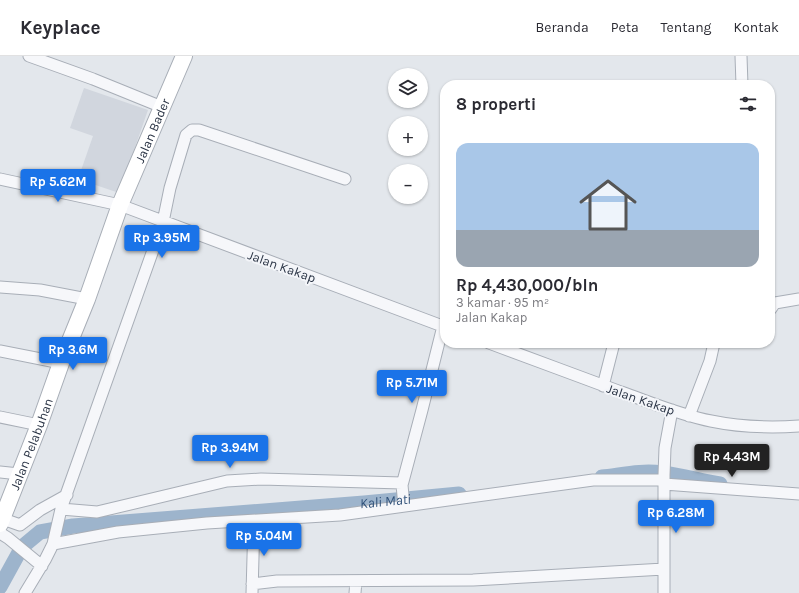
<!DOCTYPE html>
<html lang="id">
<head>
<meta charset="utf-8">
<style>
  :root { --surface:#fff; --page:#f2f2f3; --text:#2b2b33; --muted:#7c7c81; --line:#e1e1e2; --accent:#1a73e8 }
  body { margin:0; font-family:Karla,sans-serif; background:var(--page); color:var(--text); height:100vh; display:flex; flex-direction:column; font-size:15px; white-space:nowrap }
  * { box-sizing:border-box; margin:0 }
  p { font-size:13px; color:var(--muted) }
  .icon { flex:none; width:22px; height:22px; fill:none; stroke:currentColor; stroke-width:2; stroke-linecap:round; stroke-linejoin:round }
  .map { position:relative; flex:1; overflow:hidden }
  .panel { position:absolute; left:440px; top:24px; width:335px; height:268px; display:flex; flex-direction:column; background:var(--surface); border-radius:16px; box-shadow:0 1px 3px #0004 }
  .panel>* { flex:none }
  .controls { position:absolute; left:388px; top:12px; display:grid; gap:8px }
  .controls a { display:grid; place-items:center; width:40px; height:40px; border-radius:50%; background:var(--surface); box-shadow:0 1px 3px #0004; font-size:20px }
  .price { position:absolute; translate:-50% -34px; padding:0 9px; border-radius:4px; background:var(--accent); color:#fff; font-size:13px; line-height:26px; filter:drop-shadow(0 1px 2px #0008) }
  .price::after { content:''; position:absolute; left:50%; top:24px; width:12px; height:9px; margin-left:-6px; background:inherit; clip-path:polygon(0 0,100% 0,50% 100%) }
  .price.on { background:#222; color:#fff }
  ul { padding:0; list-style:none }
  li { display:grid; align-content:center; gap:8px; height:212px; padding:0 16px }
  li+li { border-top:1px solid var(--line) }
  li span { display:grid; place-items:center; height:124px; border-radius:12px; color:#555 }
  li>.icon { margin-inline-start:auto }
  span .icon { width:72px; height:72px; fill:#fffc; stroke-width:1 }
  li b { font-size:17px }
  h2 { display:flex; justify-content:space-between; align-items:center; height:48px; padding:0 16px; font-size:17px }
  header { display:flex; align-items:center; gap:24px; box-sizing:border-box; height:56px; padding:0 20px; background:var(--surface); border-bottom:1px solid var(--line) }
  header strong { font-size:19px }
  nav { display:flex; gap:22px; margin-inline-start:auto; font-size:14px }
  .map>svg:first-child { display:block }
  .built { fill:#d1d6de }
  .lines { fill:none; stroke-linecap:round; stroke-linejoin:round }
  .canal { stroke:#9db4cc; stroke-width:15 }
  .minor-casing { stroke:#a8aeb7; stroke-width:13 }
  .secondary-casing { stroke:#a8aeb7; stroke-width:18 }
  .minor { stroke:#f6f7fa; stroke-width:11 }
  .secondary { stroke:#fff; stroke-width:16 }
  .labels { text-anchor:middle; stroke-width:4; stroke-linejoin:round; paint-order:stroke }
  .street-label { font-size:13px; fill:#2a3445; stroke:#f3f5f9 }
  .water-label { font-size:14px; font-style:italic; fill:#32537b; stroke:#f3f5f9 }
</style>
</head>
<body>
<header>
<strong>Keyplace</strong>
<nav><a>Beranda</a><a>Peta</a><a>Tentang</a><a>Kontak</a></nav>
</header>
<div class="map">
<svg width="799" height="537" viewBox="0 0 799 537">
  <rect width="100%" height="100%" fill="#e3e7ec"/>
  <path class="built" d="M 84,32 L 148,54 L 119,137 L 78,123 L 93,80 L 70,72 Z"/>
  <g class="lines">
    <g class="canal">
      <path d="M 602,421 C 621,419 642,414 662,417 C 681,419 701,425 720,428"/>
      <path id="s1" d="M 0,531 L 22,491 L 40,476 L 73,470 L 364,447 L 459,438"/>
    </g>
    <g class="minor-casing">
      <path id="minor" d="M 29,0 L 93,23 L 162,51
        M 741,0 L 742,29
        M 0,123 L 120,149 L 445,271
        M 0,231 L 40,234 L 87,243
        M 770,254 L 775,247 L 799,243
        M 489,287 C 533,303 577,320 621,336 C 650,346 680,359 711,365 C 740,371 770,372 799,370
        M 0,295 L 61,307
        M 603,330 L 614,287
        M 689,360 L 710,305 L 714,287
        M 0,361 L 39,369
        M 0,416 L 19,418
        M 664,428 L 799,438
        M 404,450 L 402,429 L 422,354 L 443,270
        M 61,453 L 97,456 L 227,425 L 261,423 L 402,427
        M 3,463 L 20,469 L 40,454 L 67,439
        M 0,477 L 8,482 L 42,510
        M 53,488 L 118,476 L 207,467 L 340,459 L 593,424 L 664,424
        M 252,528 L 277,525 L 473,524 L 664,513
        M 25,537 L 45,504 L 53,488 L 61,453 L 163,166 L 170,132 L 186,79 L 192,74 L 199,74 L 345,123
        M 252,537 L 254,465
        M 355,537 L 356,525
        M 664,537 L 664,419 L 665,392 L 672,354"/>
    </g>
    <g class="secondary-casing">
      <g id="secondary">
        <path id="s2" d="M 0,468 L 39,369 L 61,307 L 87,243 L 120,149 L 184,0"/>
      </g>
    </g>
    <use href="#minor" class="minor"/>
    <use href="#secondary" class="secondary"/>
  </g>
  <g class="labels">
    <g class="street-label">
      <text dy="5" stroke="none"><textPath href="#s2" startOffset="422">Jalan Bader</textPath></text>
      <text transform="translate(282 210) rotate(20)" y="5">Jalan Kakap</text>
      <text transform="translate(641 343) rotate(19)" y="5">Jalan Kakap</text>
      <text dy="5" stroke="none"><textPath href="#s2" startOffset="86">Jalan Pelabuhan</textPath></text>
    </g>
    <g class="water-label">
      <text dy="5" stroke="none"><textPath href="#s1" startOffset="416">Kali Mati</textPath></text>
    </g>
  </g>
</svg>
<div class="controls">
<a><svg class="icon" aria-label="layers" viewBox="0 0 24 24"><path d="M12 4l9 5-9 5-9-5zM3 14l9 5 9-5"/></svg></a>
<a>+</a>
<a>−</a>
</div>
<b class="price" style="left:58px;top:147px">Rp 5.62M</b>
<b class="price" style="left:162px;top:203px">Rp 3.95M</b>
<b class="price" style="left:73px;top:315px">Rp 3.6M</b>
<b class="price" style="left:412px;top:348px">Rp 5.71M</b>
<b class="price" style="left:230px;top:413px">Rp 3.94M</b>
<b class="price on" style="left:732px;top:422px">Rp 4.43M</b>
<b class="price" style="left:676px;top:478px">Rp 6.28M</b>
<b class="price" style="left:264px;top:501px">Rp 5.04M</b>
<section class="panel">
<h2>8 properti<svg class="icon" aria-label="filters" viewBox="0 0 24 24"><path d="M4 7h16M4 17h16"/><circle cx="9" cy="7" r="2"/><circle cx="15" cy="17" r="2"/></svg></h2>
<ul>
<li><span style="background:linear-gradient(#a9c7e8 70%,#9aa5b1 0)"><svg class="icon" aria-label="home" viewBox="0 0 24 24"><path d="M3 11l9-7 9 7M6 9v11h12V9"/></svg></span><div><b>Rp 4,430,000/bln</b><p>3 kamar · 95 m²</p><p>Jalan Kakap</p></div></li>
</ul>
</section>
</div>
</body>
</html>
